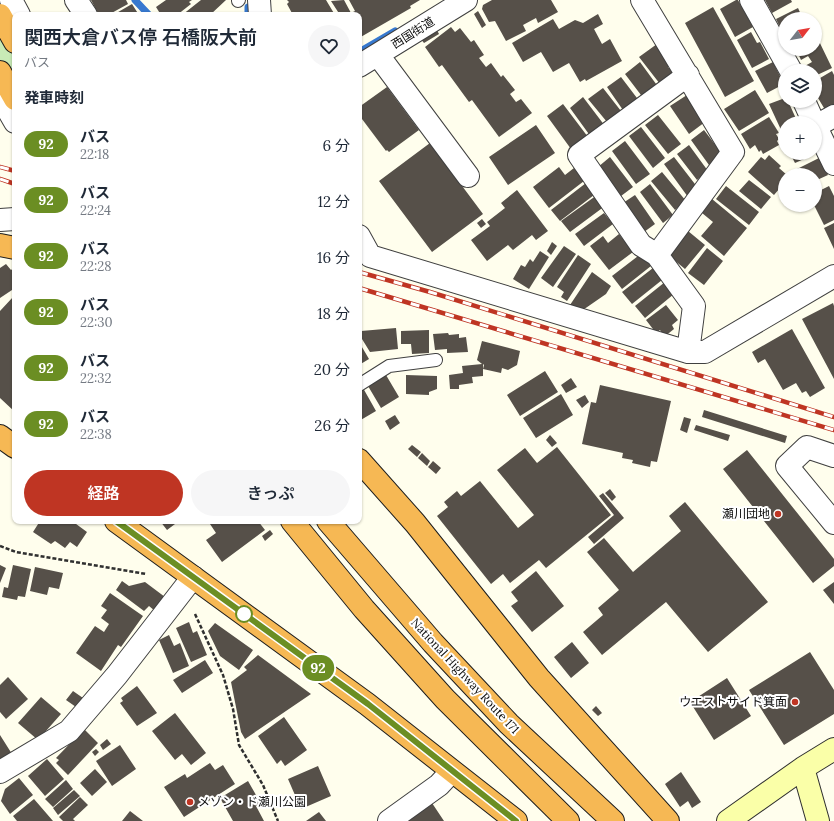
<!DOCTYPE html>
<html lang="ja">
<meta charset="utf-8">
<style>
body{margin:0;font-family:Lora,"Noto Sans JP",serif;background:#f6f6f7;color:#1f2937;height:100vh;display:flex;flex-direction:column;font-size:15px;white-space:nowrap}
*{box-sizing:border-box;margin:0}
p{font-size:13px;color:#747a83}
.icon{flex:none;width:22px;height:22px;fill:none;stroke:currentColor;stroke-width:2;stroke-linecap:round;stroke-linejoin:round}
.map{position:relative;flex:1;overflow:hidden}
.details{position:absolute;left:12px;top:12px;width:350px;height:512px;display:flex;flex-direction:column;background:#fff;border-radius:8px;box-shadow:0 1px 3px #0004}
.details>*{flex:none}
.badge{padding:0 8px;border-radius:13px;font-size:14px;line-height:26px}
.needle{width:26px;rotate:59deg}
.tools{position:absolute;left:778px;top:12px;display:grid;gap:8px}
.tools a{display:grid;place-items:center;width:44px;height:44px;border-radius:50%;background:#fff;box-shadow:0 1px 3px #0004;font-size:20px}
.map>.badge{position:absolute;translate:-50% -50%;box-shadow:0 0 0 2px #fff}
h2{padding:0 12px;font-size:15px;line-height:36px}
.round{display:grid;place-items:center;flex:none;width:42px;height:42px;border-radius:21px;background:#f6f6f7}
.headline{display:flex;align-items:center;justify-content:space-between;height:68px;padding:0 12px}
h1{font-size:19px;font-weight:600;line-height:30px}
.button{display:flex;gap:8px;margin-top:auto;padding:8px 12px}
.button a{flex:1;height:46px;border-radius:24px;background:#bf3523;color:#fff;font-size:16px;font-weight:600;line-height:46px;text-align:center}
.button a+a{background:#f6f6f7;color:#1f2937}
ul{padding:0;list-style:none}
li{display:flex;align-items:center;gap:12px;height:56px;padding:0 12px}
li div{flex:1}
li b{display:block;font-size:15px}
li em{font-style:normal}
li .badge{min-width:44px;font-weight:700;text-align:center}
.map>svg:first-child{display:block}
</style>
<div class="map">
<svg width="834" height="821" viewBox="0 0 834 821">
<rect width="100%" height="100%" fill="#fffeed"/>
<path fill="#c8eab6" d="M0 0H3L15 22V116L0 90Z"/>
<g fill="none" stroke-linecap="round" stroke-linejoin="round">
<path stroke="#3779cf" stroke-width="7" d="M135 0 149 15
M248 15V7
M359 52 395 31"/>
</g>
<path fill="#565049" d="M91 0H126L128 4 108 15H99Z
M166 0H192L189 2 191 4 177 15H161L156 7Z
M201 0H226L210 15H182Z
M287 0H326L335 15H293L287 4 289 2Z
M344 0 351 13 355 11 349 0H420L410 6 411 8 359 38V15H340L331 1Z
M492 0H551L558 12 538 23 536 18 523 25 526 31 506 41 495 21 489 22 482 9 483 5Z
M736 0H738L753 27 735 37 720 9Z
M765 0H791L792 2 772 13Z
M132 4 139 15H113Z
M713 7 754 81 725 97 685 23Z
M798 8 803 19H785V38L776 19Z
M478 11 486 25 482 28 474 14Z
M598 14 603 24 594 29 602 44 610 39 622 61 586 81 585 79 580 82 569 63 553 72 541 52 523 62 512 43 553 19 559 29 575 20 583 23Z
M451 27 455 32 460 28 471 42 474 40 484 55 479 58 486 67 491 63 501 77 503 75 515 90 510 94 516 102 521 99 532 113 499 137 472 100 469 102 442 65 439 67 425 47Z
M436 28 439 34 424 43 420 38Z
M751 32 757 43 760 42 769 59 752 68 737 40Z
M817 37 832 68 815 76V71H805L803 67 812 62 808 56 801 60 796 49H815V38Z
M657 44 672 64 668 67 674 74 660 84 639 57Z
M640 62 659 88 644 99 625 74Z
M773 62 784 84 767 93 755 71Z
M832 71 834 75V109L827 113 815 93V81Z
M621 77 640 102 625 113 607 87Z
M387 87 419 130 389 152 387 150 386 151 359 115V107Z
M603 88 621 111 607 122 588 99Z
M755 90 769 113 739 131 724 109Z
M687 95 705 122 689 134 670 106Z
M583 97 605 126 591 137 570 108Z
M785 98V101H788L798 123H785V131L782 132 769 104Z
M563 104 588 137 571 149 547 116Z
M658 115 681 144 668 154 645 125Z
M769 117 779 133 776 134 779 139 777 141 779 145 763 154 761 150 759 152 755 145 750 149 741 134Z
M536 125 555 153 508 185 489 157Z
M641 127 665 158 653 168 629 136Z
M704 130 723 155 709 165 691 140Z
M625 141 650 174 636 184 612 151Z
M430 143 483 214 432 252 379 181Z
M689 145 708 171 697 180 677 154Z
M790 153H812L813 155 795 163Z
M769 155 781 166 779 168 787 175H785V182L774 195 748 172 761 157 765 160Z
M610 157 633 187 621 196 598 167Z
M674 157 698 188 688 197 664 164Z
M819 158 828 175 817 180 819 184 815 186V175H797L795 170Z
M559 167 565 175 574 168 584 181 549 208 533 187Z
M662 172 686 201 675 210 651 181Z
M749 180 771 197 761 209 739 191Z
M586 183 594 195 560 221 551 210Z
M650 184 673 215 663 223 640 192Z
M726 186 759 212 749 225 716 199Z
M829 186 834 196V220L824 225 814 205 815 193Z
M517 190 548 231 536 240 532 235 513 250 508 245 487 261 471 240 490 226 487 222 505 208 501 203Z
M597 195 605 206 570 232 561 221Z
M635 195 655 224 644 232 623 203Z
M712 199 747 228 724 256 701 236 713 222 702 213Z
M604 213 613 224 584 246 575 234Z
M482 219 486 224 481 228 477 223Z
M834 223V249L824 228Z
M688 231 705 245 685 269 668 255Z
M619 234 633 252 609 270 590 246 603 236 608 243Z
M552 242 557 246 551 255 547 251Z
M564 246 576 254 553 287 541 278Z
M707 248 723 261 704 285 688 273Z
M540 251 549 257 529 289 513 279 521 265 525 267 530 259 533 262Z
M642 253 651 266 622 289 612 276Z
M578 255 591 264 567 301 561 297 564 292 557 287Z
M6 264 11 270 15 267V288L0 298V268Z
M653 268 662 280 632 304 622 292Z
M592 272 611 286 606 294 580 312 570 305Z
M665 282 674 294 645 318 635 306Z
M13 297 15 299V412L0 398V311Z
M833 303 834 306V379L802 319Z
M666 305 678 320 672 325 674 329 664 337 660 330 656 333 646 320Z
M396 328 398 349 370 352 362 339 361 331Z
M792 329 825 388 810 397 806 391 802 393 796 383 783 390 765 359 758 363 752 352Z
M429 330V353L412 354 411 344H401V331Z
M448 333 449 335 459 334V338L466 337 468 352 447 353V349L435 350 433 334Z
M482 341 520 351 517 365 508 370 502 368 501 373 483 369 484 365 483 364V376L472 377 473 383 459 385V389H450L449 375 463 373 462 366 482 364 477 360Z
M359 342 369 359 359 365Z
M545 371 558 392 520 416 507 395Z
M386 375 399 397 381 408 368 386Z
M406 375 437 376V389L429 392V395L406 394Z
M571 378 577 387 566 393 561 385Z
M600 385 671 401 657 462 651 461 650 467 632 463 633 460 622 458 623 453 582 444 591 402 596 403Z
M363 388 376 411 359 421V390Z
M561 394 573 415 536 438 523 418Z
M585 395 589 402 582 408 576 400Z
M704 410 787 436 785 443 702 417Z
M395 415 400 423 390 430 385 421Z
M684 417 691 419 687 433 680 430Z
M696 425 730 435 728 441 694 430Z
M550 435 557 443 552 447 546 440Z
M412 445 421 452 417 457 408 449Z
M557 447 611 515 546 568 539 560 510 583 503 574 491 584 437 516 448 507 444 502 457 491 461 496 480 481 518 528 534 515 497 470 525 448 537 463Z
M747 450 834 559V566L813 583 723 469Z
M422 453 430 461 427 466 418 458Z
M433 461 441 468 436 474 428 467Z
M610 489 616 497 612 501 605 493Z
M603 493 624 518 594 544 588 537 614 515 599 496Z
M685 502 768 602 708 652 666 602 602 655 583 632 603 615 598 608 619 590 587 552 604 538 633 572 681 531 669 516Z
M40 521H72L87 532 77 547 70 542 65 548 55 541 51 544 33 532Z
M160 521H179L167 530Z
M208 521H258L265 530 222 562 206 540 216 533Z
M270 530 273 534 265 541 262 536Z
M0 565 6 568 0 583Z
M13 565 31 569 25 597 18 596 17 600 2 597 4 587 8 588Z
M35 567 63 573 59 589 49 587 47 595 30 591Z
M536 571 564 606 532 632 511 606 518 601 511 592Z
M122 581 129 586 145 582 165 597 155 611 149 606 144 611 116 590Z
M834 582V604L823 590Z
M110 593 143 616 121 647 118 645 101 671 76 653 95 626 104 632 109 624 101 618 107 610 101 606Z
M189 622 193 633 197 631 207 655 191 662 176 628Z
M215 623 253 650 239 670 220 656 208 631Z
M169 635 174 646 180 643 189 666 173 673 159 640Z
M572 642 589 663 571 678 554 657Z
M810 652 834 690V714L784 745 749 690Z
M258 655 311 694 245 739 241 732 231 682 247 670 244 667Z
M205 660 213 673 182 693 173 680Z
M8 677 28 699 6 719 0 712V685Z
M727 678 751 716 714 740 690 702Z
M137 686 157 713 137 726 120 703 123 701 121 698Z
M73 691 83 698 76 707 66 700Z
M41 697 61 714 38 740 18 723Z
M596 706 602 713 598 716 592 710Z
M175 713 206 753 191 765 182 754 175 760 152 731Z
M284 717 307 750 285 766 281 760 277 764 258 736Z
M84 729 98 743 68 775 56 763 59 760 56 758Z
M0 735 12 754 0 761Z
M107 739 111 744 103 750 100 745Z
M120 745 136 769 112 786 96 761Z
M96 749 99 752 95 756 92 752Z
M47 759 64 779 45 796 28 776Z
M210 763 215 770 223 765 235 784 184 817 164 787 185 774 187 778Z
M318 766 331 796 301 809 288 779Z
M95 769 107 782 92 796 80 783Z
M681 772 701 802 692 808 688 801 680 807 665 784Z
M19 778 33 795 10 814 1 801 5 789Z
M66 780 73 789 53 807 45 799Z
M248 781 260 802 256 806 264 821H233L220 798Z
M74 790 80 796 58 815 53 808Z
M80 797 88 805 73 819 75 821H63L59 817Z
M34 799 53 821H17L13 816Z
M432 803 444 821H406Z
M130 811 143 821H122Z
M319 812 326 821H306Z"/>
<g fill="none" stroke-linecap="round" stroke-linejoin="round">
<g stroke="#404040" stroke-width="14">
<path id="lane" d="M238 1 239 0
M359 385 389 366 436 360"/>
</g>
<g stroke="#404040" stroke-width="24">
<path id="street" d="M11 0 19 15
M76 0 86 15
M259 0 260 15
M642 0 733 152 657 255
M751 0 791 71
M378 55 468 176
M359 66 466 0
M0 96 15 122
M804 101 814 123
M815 125 834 164
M816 126 834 116
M0 220 15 219
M359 236 370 256 688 352H705L834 276
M688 352 694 306 657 255 641 245 579 155 688 75
M834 456 807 447 787 466 834 523
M0 772 69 731 117 675 193 577
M389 821 439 785 451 772"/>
</g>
<g stroke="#2f2f2f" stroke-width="24">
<path id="secondary" d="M803 768 818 821
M728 821 803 768 834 749"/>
</g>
<g stroke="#1e1e1e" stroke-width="24">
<path id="highway" d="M0 15 15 42
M0 72 15 99
M0 245 15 248
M0 436 15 447
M359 460 415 523 539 678 668 821
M116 521 367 704 516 821
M292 521 364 609 445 699 568 821
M328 521 433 643 509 724 613 821"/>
</g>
<path stroke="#2f2f2f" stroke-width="2.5" stroke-dasharray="4 2" stroke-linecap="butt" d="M0 546 16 552 146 574
M195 614 223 675 233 709 239 745 263 785 278 821"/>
<use href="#lane" stroke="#fff" stroke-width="12"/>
<use href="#street" stroke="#fff" stroke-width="22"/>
<use href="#secondary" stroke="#faffa8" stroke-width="22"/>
<use href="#highway" stroke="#f6b854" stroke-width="22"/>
<g stroke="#bf3523" stroke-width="4.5">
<path id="rail" d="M0 167 15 171
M0 179 15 184
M359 272 430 292 834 417
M359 288 834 430"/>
</g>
<use href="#rail" stroke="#fff" stroke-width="3" stroke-dasharray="9" stroke-linecap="butt"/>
</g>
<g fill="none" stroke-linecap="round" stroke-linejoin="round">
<g stroke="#fff" stroke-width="9">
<path id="line" d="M116 521 368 704 516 821"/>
</g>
<use href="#line" stroke="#6b8e23" stroke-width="6"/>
</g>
<g fill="#bf3523" stroke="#fff" stroke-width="1.5">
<circle cx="778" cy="514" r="4"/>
<circle cx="795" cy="702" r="4"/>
<circle cx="190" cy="802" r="4"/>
</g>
<circle fill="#fff" stroke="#6b8e23" stroke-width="2" cx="244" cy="614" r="8"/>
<g text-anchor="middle" stroke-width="4" stroke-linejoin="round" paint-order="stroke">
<g font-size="12" fill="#0d0d0d" stroke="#fff">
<text transform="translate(413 33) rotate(-32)" y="4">西国街道</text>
<text transform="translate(465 676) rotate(47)" y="4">National Highway Route 171</text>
</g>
<g font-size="12" fill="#0d0d0d" stroke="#fff" text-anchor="end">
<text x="770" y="518">瀬川団地</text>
<text x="787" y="706">ウエストサイド箕面</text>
<text x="198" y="806" text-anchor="start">メゾン・ド瀬川公園</text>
</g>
</g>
</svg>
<div class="tools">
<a><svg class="needle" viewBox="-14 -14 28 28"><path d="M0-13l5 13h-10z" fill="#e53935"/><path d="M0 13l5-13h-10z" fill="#747a83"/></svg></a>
<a><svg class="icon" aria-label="layers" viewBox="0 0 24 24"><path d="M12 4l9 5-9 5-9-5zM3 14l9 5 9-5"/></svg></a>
<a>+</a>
<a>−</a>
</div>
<b class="badge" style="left:318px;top:668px;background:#6b8e23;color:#fff">92</b>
<section class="details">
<div class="headline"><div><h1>関西大倉バス停 石橋阪大前</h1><p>バス</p></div><a class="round"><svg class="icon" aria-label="heart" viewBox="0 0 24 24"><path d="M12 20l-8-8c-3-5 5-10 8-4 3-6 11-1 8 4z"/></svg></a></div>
<h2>発車時刻</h2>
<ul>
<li><span class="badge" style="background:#6b8e23;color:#fff">92</span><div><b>バス</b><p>22:18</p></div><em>6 分</em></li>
<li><span class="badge" style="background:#6b8e23;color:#fff">92</span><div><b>バス</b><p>22:24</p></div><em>12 分</em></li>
<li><span class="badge" style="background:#6b8e23;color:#fff">92</span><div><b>バス</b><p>22:28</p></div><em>16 分</em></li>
<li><span class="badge" style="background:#6b8e23;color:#fff">92</span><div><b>バス</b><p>22:30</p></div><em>18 分</em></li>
<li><span class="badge" style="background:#6b8e23;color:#fff">92</span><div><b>バス</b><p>22:32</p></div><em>20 分</em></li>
<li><span class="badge" style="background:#6b8e23;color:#fff">92</span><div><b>バス</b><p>22:38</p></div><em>26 分</em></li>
</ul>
<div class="button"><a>経路</a><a>きっぷ</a></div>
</section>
</div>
